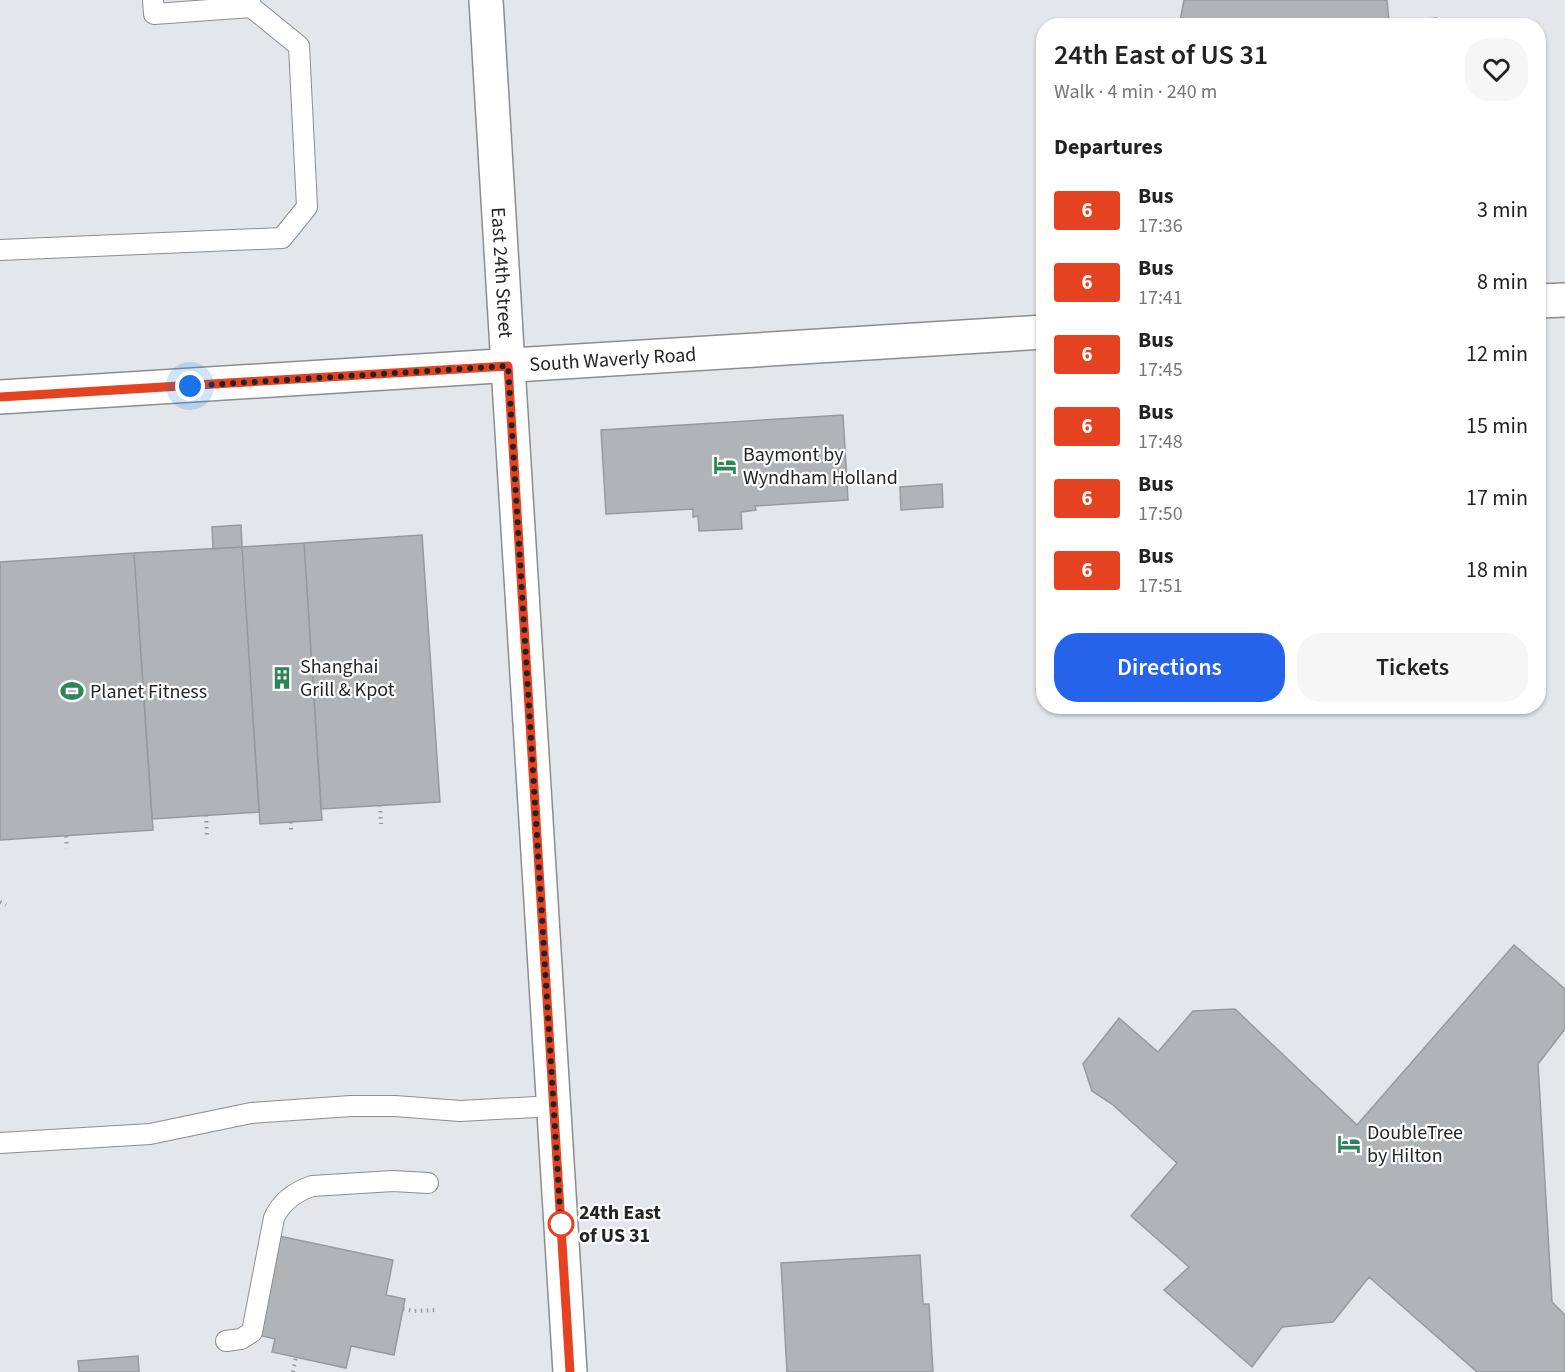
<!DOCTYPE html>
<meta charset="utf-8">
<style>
body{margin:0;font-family:"Source Sans 3",sans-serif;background:#f6f6f6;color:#222;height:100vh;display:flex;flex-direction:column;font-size:22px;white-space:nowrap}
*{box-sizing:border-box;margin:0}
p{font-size:20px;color:#767676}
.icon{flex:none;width:33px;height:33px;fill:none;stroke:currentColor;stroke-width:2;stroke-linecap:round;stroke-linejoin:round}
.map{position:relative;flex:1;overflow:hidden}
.side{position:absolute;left:1036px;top:18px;width:510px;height:696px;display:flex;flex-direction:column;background:#fff;border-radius:24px;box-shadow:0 2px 4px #0004}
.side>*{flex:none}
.badge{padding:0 12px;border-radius:4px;font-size:21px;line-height:39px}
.you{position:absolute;width:30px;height:30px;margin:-15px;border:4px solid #fff;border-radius:50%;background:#1a73e8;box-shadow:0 0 0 9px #1a73e833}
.map>.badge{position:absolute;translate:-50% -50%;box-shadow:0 0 0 3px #fff}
h2{padding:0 18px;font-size:22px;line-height:54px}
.round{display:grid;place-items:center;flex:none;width:63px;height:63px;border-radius:24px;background:#f6f6f6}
.overview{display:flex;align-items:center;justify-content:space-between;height:102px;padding:0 18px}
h1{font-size:28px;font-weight:600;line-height:45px}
.button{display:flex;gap:12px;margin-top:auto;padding:12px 18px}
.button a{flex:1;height:69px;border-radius:24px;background:#2563eb;color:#fff;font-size:24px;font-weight:600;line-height:69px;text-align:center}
.button a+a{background:#f6f6f6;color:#222}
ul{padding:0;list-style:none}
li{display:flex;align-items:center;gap:18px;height:72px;padding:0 18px}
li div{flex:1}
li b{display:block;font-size:22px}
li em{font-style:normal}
li .badge{min-width:66px;font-weight:700;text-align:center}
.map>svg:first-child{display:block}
</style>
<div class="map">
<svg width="1565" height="1372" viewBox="0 0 1565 1372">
<rect width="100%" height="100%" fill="#e3e6ea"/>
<path fill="#b0b4b7" stroke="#969a9d" stroke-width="1.5" d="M1184 0H1387L1389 22 1437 18 1438 26H1179Z
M843 415 848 500 755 506 756 510 741 512 742 529 699 531 698 516 693 517V509L606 514 601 430Z
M942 484 943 507 901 510 900 487Z
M241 525 242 547 213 549 212 527Z
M422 535 440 802 321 809 304 543Z
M304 543 322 820 260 824 242 547Z
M242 547 259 812 152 819 134 553Z
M134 553 153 830 0 840V562Z
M1514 945 1565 989V1029L1538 1064 1552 1302 1565 1315V1372H1477L1369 1277 1333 1322 1282 1327 1252 1367 1164 1290 1189 1267 1131 1216 1177 1163 1112 1104 1092 1091 1083 1064 1119 1018 1158 1052 1193 1011 1235 1009 1357 1125Z
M279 1236 393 1260 386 1295 405 1299 394 1355 351 1346 346 1368 272 1352 275 1339 258 1335Z
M920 1255 923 1304H929L933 1372H787L781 1263Z
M138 1356 139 1372H79L78 1361Z"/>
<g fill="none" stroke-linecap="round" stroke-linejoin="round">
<g stroke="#8b8d91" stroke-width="22">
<path id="lane" d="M153 0 154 14 251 7
M0 250 282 238 307 207 299 46 251 7 250 0
M0 1143 150 1134 251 1113 351 1106H395L460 1111 554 1106
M226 1341 241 1339 252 1332 274 1218C281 1202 295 1192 312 1186L393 1181 428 1183"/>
</g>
<g stroke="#8b8d91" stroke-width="36">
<g id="street">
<path id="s1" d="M486 0 508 366"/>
</g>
</g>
<g stroke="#8b8d91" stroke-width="36">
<g id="secondary">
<path d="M1539 301 1565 300"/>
<path d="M508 366 570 1372"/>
<path id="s2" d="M0 397 1044 332"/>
</g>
</g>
<path stroke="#97999c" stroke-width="4" stroke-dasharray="1.5 4.5" stroke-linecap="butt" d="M380 805 381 824
M206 815 207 836
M291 822V831
M66 836 67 848
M0 902 6 905
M403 1309 413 1311 436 1310
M293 1372 296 1357"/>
<use href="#lane" stroke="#fff" stroke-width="20"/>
<use href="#street" stroke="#fff" stroke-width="33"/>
<use href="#secondary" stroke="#fff" stroke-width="33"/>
</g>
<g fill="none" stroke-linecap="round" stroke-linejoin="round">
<g stroke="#fff" stroke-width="14">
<path id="line" d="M0 397 508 366 570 1372"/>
</g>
<use href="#line" stroke="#e44221" stroke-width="9"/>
<path stroke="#232425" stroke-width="6" stroke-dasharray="0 10.8" d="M190 386 508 366 561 1226V1224"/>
</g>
<defs>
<g id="hotel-bare" transform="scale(1.8)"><path d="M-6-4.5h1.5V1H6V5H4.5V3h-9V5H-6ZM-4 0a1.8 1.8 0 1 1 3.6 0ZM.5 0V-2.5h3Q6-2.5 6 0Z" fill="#2d8459" stroke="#fff" stroke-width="2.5" paint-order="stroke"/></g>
<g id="building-bare" transform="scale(1.8)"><path d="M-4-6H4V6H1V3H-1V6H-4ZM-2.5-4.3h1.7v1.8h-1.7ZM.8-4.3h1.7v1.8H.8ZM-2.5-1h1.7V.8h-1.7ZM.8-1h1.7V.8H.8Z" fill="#2d8459" stroke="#fff" stroke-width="2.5" paint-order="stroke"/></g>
<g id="stadium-bare" transform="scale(1.8)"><path d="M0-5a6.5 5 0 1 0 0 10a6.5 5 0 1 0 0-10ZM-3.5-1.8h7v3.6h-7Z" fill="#2d8459" stroke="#fff" stroke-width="2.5" paint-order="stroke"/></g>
</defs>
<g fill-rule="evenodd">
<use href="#hotel-bare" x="725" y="465"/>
<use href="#building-bare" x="282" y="678"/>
<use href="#stadium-bare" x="72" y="691"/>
<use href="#hotel-bare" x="1349" y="1144"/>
</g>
<circle fill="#fff" stroke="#e44221" stroke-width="3" cx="561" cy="1224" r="12"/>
<g text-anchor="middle" stroke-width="4.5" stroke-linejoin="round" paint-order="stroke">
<g font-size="20" fill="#232425" stroke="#fff">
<text dy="7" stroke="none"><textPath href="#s1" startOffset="273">East 24th Street</textPath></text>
<text dy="7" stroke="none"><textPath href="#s2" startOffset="614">South Waverly Road</textPath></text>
</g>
<g font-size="20" fill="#232425" stroke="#fff" text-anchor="start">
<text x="743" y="461">Baymont by<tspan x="743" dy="23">Wyndham Holland</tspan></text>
<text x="300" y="673">Shanghai<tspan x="300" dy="23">Grill &amp; Kpot</tspan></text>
<text x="90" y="698">Planet Fitness</text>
<text x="1367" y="1139">DoubleTree<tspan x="1367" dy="23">by Hilton</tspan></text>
</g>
<g font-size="20" font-weight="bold" fill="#232425" stroke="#fff" text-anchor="start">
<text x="579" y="1219">24th East<tspan x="579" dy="23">of US 31</tspan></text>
</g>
</g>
</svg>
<div class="you" style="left:190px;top:386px"></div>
<section class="side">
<div class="overview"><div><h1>24th East of US 31</h1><p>Walk · 4 min · 240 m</p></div><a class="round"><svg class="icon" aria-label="heart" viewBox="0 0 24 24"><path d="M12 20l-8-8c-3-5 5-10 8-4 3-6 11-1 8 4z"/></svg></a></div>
<h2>Departures</h2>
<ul>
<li><span class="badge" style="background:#e44221;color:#fff">6</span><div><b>Bus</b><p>17:36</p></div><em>3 min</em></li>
<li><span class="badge" style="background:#e44221;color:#fff">6</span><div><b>Bus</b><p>17:41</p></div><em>8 min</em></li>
<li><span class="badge" style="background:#e44221;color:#fff">6</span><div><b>Bus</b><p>17:45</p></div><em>12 min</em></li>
<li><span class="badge" style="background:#e44221;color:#fff">6</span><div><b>Bus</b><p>17:48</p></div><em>15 min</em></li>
<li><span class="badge" style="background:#e44221;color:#fff">6</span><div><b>Bus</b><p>17:50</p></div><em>17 min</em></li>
<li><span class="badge" style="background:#e44221;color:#fff">6</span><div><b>Bus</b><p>17:51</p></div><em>18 min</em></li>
</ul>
<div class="button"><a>Directions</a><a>Tickets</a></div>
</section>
</div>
